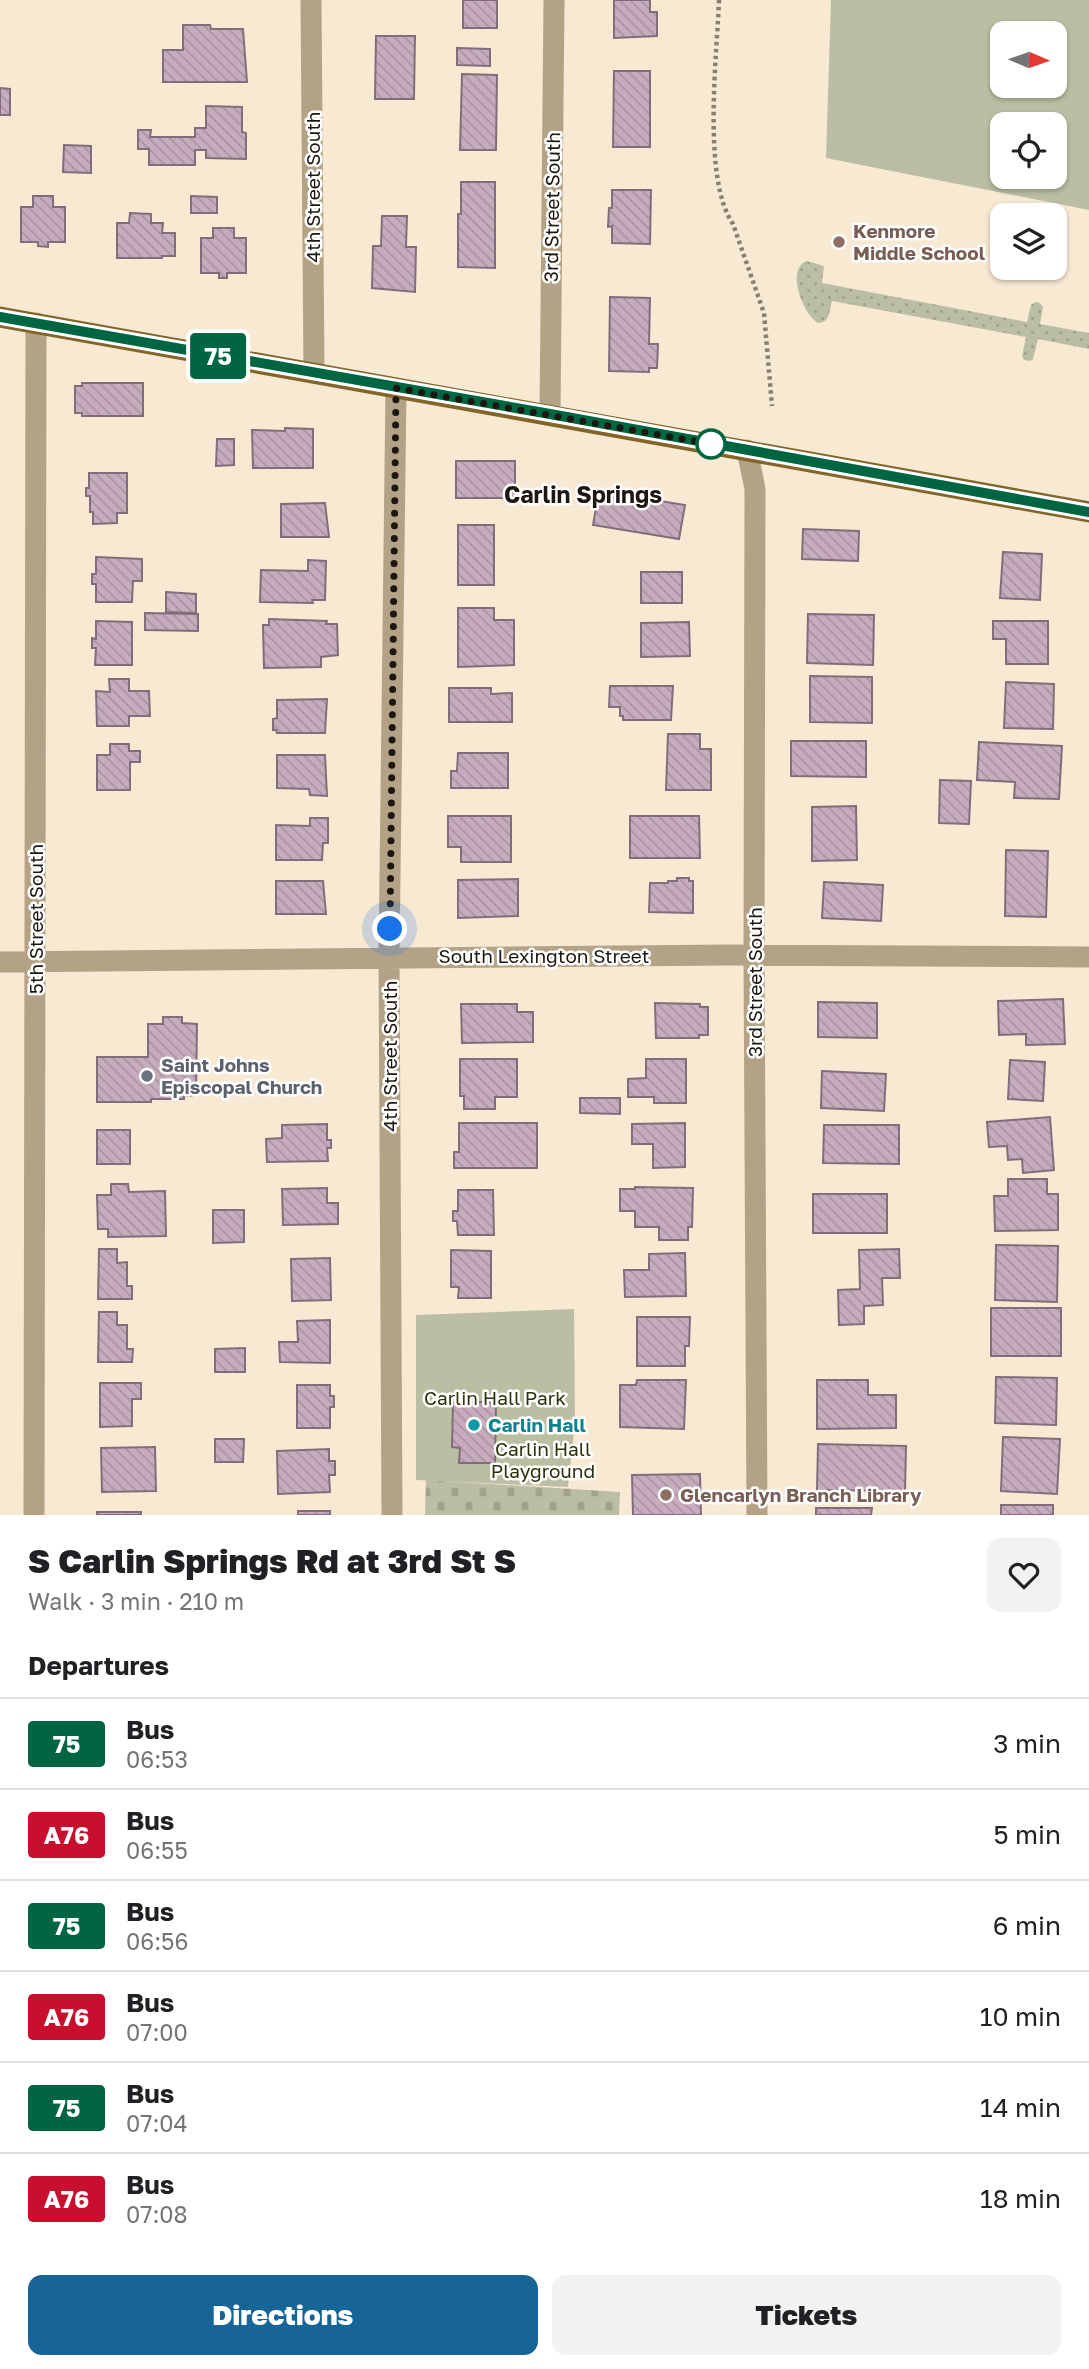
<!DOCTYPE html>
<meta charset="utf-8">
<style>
body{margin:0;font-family:"Golos Text",sans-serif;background:#f2f2f2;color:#202124;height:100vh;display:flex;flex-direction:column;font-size:26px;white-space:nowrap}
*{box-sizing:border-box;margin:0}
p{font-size:23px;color:#757577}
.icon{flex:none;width:38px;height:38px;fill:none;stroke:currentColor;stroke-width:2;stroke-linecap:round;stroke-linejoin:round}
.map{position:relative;height:1515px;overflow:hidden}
.details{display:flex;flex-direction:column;background:#fff;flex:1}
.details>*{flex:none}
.badge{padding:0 14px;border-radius:5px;font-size:24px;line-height:46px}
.needle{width:46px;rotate:92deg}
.tools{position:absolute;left:990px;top:21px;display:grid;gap:14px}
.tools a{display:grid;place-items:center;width:77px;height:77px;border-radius:14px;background:#fff;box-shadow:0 2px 5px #0004;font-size:35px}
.you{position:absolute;width:35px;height:35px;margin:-18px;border:5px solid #fff;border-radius:50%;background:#1a73e8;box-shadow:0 0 0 10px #1a73e833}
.map>.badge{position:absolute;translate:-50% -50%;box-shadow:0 0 0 4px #fff}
h2{padding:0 28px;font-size:26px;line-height:63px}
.round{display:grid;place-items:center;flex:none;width:74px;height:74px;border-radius:14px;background:#f2f2f2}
.overview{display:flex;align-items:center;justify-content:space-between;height:119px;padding:0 28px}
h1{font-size:33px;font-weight:800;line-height:52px}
.primary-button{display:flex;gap:14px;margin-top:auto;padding:14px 28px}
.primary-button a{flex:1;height:80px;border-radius:14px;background:#176497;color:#fff;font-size:28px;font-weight:800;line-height:80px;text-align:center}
.primary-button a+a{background:#f2f2f2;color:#202124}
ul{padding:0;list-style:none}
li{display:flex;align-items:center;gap:21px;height:91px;padding:0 28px;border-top:2px solid #e0e0e0}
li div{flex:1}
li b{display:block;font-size:26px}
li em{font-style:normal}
li .badge{min-width:77px;font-weight:700;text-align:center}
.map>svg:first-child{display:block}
</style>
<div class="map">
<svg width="1089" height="1515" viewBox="0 0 1089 1515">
<defs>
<pattern id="grass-dots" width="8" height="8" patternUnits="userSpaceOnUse" patternTransform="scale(1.75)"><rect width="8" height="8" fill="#bbbea2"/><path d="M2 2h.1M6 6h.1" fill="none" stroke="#a0a38a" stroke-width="1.8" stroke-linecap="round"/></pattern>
<pattern id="cemetery-stones" width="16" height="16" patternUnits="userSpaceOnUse" patternTransform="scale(1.75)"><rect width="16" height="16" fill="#bbbea2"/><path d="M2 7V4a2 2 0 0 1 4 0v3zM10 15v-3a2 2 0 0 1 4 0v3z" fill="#a0a38a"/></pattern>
<pattern id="building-back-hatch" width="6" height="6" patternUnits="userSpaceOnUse" patternTransform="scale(1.75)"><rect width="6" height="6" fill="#c7acbe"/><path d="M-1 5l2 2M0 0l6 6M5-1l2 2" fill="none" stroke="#aa93a2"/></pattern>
</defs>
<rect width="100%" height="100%" fill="#f8e9d3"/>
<path fill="url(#grass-dots)" d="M807 261 824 266 822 283 1027 322 1031 305 1035 302 1040 303 1043 307 1040 324 1089 333V349L1038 339 1033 359 1030 361 1024 360 1022 356 1026 337 832 301C829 311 831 322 818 323 803 315 785 268 807 261Z"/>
<path fill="url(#cemetery-stones)" d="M426 1480 620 1492 619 1515H425Z"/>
<path fill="#bbbea2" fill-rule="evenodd" d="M831 0H1089V210L826 158ZM1003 33H1055V86H1003ZM1003 124H1055V177H1003Z
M574 1309 575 1422 568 1487 416 1480V1315Z"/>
<path fill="url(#building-back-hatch)" stroke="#826d7b" stroke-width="2" d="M463 0H497V28H463Z
M614 0H650V12H657V36L614 38Z
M183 25H210L211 29H243L247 82H163V50H183Z
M376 36H415L414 99H375Z
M457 48 490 49V66L457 65Z
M614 71H650V147H613Z
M462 74 497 75 496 150H460Z
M0 88 10 89V115H0Z
M206 106 242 107V132L246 133V159L206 158V150H195V165H149V149H138V130H151L150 137H195V128H206Z
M64 145 91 146V173L63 172Z
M461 182H495V268L458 267V214H461Z
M612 190H651L650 244 612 243V226L608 227 609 208H612Z
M33 196H53V207H65V242H48V247L38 246V242H21V207H33Z
M191 196 217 197V213H191Z
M130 213 151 214V223H163L162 233H175V256H162V258H117V223H129Z
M382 216H407L406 247H416L415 292 372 288 373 246H381Z
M213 228H234V238H246V273H227V278H219V273H201V238H213Z
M610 297 650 298 649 344H658L657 368H649V372L609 371Z
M82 383H143V416H82V413H75V386H82Z
M285 428 313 429V468H253L252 430 285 431Z
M217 439H234V465L216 466Z
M456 461H515V498H456Z
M89 473H127V513H117V523L93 524V512H90V496H86V488H89Z
M599 491 685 505 679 539 593 525Z
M325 503 329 537H281V504Z
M458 525H494V585H458Z
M803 529 859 531 858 561 802 559Z
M1003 552 1042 554 1040 600 1000 598Z
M96 557 142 559V581H133L132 602H96V584H92V574H96Z
M308 560 326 561 325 600H312L313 603 260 602 261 570 308 571Z
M641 572H682V603H641Z
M166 592 196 594V613L166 612Z
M458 608H494V620H514V665L458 667Z
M145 613 198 614V631L145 630Z
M808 614 874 615 873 665 807 663Z
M269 619 327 621 326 624H337L338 655 321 657V667L264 668 263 625H269Z
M96 621 132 622V665H95L96 648H92V638L96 639Z
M993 621H1048V664H1006V639H993Z
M689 622 690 656 641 657V623Z
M810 676 872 677V723L810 722Z
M109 679H129V691H149L150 716H129V726H97L96 691 110 692Z
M1006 682 1054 684 1053 729 1004 728Z
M610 686H673L671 720H623V716H620V707H609Z
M449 688H491V694L512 693V722H449Z
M327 699 325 733H277L276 730H273V719L277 718V700Z
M668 734H700V749H711V790H666Z
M791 741H866V777L791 776Z
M979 742 1062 746 1059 799 1014 798 1015 782 977 780Z
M110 744H129V751H140V762H130V790H97V755H110Z
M458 753H508V788H451V771H457Z
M277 755H325L327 796 310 795 309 789 277 788Z
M940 780 971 781 969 824 939 823Z
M856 806 857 860 812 861V807Z
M448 816H511V862H461V847H448Z
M630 816H699L700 858H630Z
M310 818H328V843H323L322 860H276V825L310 826Z
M1006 850 1048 851 1046 917 1005 916Z
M677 878H689V881H693V913L649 912 650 883H668V881H677Z
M518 879V916L458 918V880Z
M276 881H323L326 914H276Z
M824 882 883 885 881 921 822 918Z
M1063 999 1065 1044 1026 1045V1034L999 1035 998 1001Z
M818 1002 877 1003V1038L818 1037Z
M655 1003 700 1004V1007H708V1035H699V1038H656Z
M461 1004H517V1012H533V1042L462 1043Z
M163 1017H182V1023L197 1024 196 1095 184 1096V1099H151V1102H97V1057H148V1024H163Z
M460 1059H517V1097H495V1109H464V1096H460Z
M646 1059H686V1103H654V1097H628V1079L646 1078Z
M1010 1060 1045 1062 1043 1101 1008 1099Z
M822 1071 886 1074 884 1111 821 1108Z
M580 1098H620V1114L580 1113Z
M1050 1117 1054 1170 1023 1173 1022 1159 1008 1160 1007 1146 989 1147 987 1122Z
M459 1123H537V1168H454V1152H459Z
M685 1123V1167L653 1168V1144H632V1124Z
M327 1124V1140H331V1148H327L328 1161 267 1162 266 1139 282 1138V1125Z
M824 1125H899V1164L823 1163Z
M97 1130H130V1164H97Z
M1008 1179H1047V1194H1058V1230L995 1231 994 1196H1008Z
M111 1184H128L129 1192 165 1191 166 1236 108 1237V1229H98L97 1195H111Z
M635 1187 693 1188 692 1227H688V1240H659V1227H635V1211H620V1189H635Z
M327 1188V1203H338V1224L283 1225 282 1189Z
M458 1190H493L494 1235H458L457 1221H453V1211H458Z
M813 1194H887V1233H813Z
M213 1210H244V1242L213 1243Z
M996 1245 1058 1246 1057 1302 995 1300Z
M99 1249H117V1263L127 1262V1286H132V1299H98Z
M899 1249 900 1278H882L883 1305 864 1306V1324L839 1325 838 1290 860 1289 859 1250Z
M451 1250 491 1251V1298H458L459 1287H451Z
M685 1253 686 1296 625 1297 624 1270H649V1254Z
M330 1258 331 1300 292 1301 291 1259Z
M991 1308H1061V1356H991Z
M99 1312H117V1325H127V1349H133L132 1362H98Z
M637 1317H690L689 1346H685V1366H637Z
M330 1320V1363L280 1362 279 1342H298L297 1321Z
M245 1348V1372H215V1349Z
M996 1377 1057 1378 1056 1425 995 1423Z
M637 1380H686L684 1429 620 1427V1385H636Z
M817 1380H868V1395H896V1428L817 1429Z
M100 1383H141V1399H132V1426L100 1427Z
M297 1385H330V1396H334V1407H330V1428H297Z
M453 1402H496L495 1463H459L460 1448 452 1447Z
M1003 1437 1060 1439 1057 1494 1001 1491Z
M215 1439H244L243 1462H215Z
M818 1444 906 1446 905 1491 817 1490Z
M155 1447 156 1491 102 1492 101 1448Z
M329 1449V1461H335V1475H329L330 1492 278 1494 277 1451Z
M700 1474 701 1515H633L632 1475Z
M1001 1505H1053V1515H1001Z
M816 1508H872L871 1515H816Z
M298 1511H330V1515H298Z
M97 1512H141V1515H97Z"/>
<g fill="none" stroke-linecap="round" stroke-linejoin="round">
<path stroke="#8a8071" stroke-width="4.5" stroke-dasharray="3.5 3.5" stroke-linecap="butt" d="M719 0C717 56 702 179 733 224L764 313 772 406"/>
<path stroke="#b3a285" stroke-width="21" d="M311 0 314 373
M550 414 554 0
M747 450 755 489 754 955 757 1515
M0 962 729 955 1089 957
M34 1515 36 323
M392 1515 389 956 396 388"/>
<path stroke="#83652a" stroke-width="21" d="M0 317 1089 512"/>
</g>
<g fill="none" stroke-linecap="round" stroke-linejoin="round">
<g stroke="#fff" stroke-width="16">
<path id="line" d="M0 317 550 414 1089 512"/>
</g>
<use href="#line" stroke="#006641" stroke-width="10"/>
<path stroke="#1c170f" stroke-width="7" stroke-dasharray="0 12.6" d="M390 929 396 388 722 446 711 444"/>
</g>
<g fill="#8d6e63" stroke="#fff" stroke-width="2.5">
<circle cx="839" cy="242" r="7"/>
<circle cx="666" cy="1495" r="7"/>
</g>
<circle fill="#fff" stroke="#006641" stroke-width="3.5" cx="711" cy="444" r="14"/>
<circle fill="#6b7280" stroke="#fff" stroke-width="2.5" cx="147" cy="1076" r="7"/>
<circle fill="#0f9aa8" stroke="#fff" stroke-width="2.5" cx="474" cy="1425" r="7"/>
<g text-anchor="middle" stroke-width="5" stroke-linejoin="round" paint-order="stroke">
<g font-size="19" fill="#1c170f" stroke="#fff">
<text transform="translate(313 187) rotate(-90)" y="7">4th Street South</text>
<text transform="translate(552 207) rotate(-89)" y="7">3rd Street South</text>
<text transform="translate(36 919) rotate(-90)" y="7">5th Street South</text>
<text x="544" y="963">South Lexington Street</text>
<text transform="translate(755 982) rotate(-90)" y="7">3rd Street South</text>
<text transform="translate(390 1056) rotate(-90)" y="7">4th Street South</text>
</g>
<g font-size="19" font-weight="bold" fill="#785e54" stroke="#fff" text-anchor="start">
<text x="853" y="238">Kenmore<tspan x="853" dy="22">Middle School</tspan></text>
<text x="680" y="1502">Glencarlyn Branch Library</text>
</g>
<g font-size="19" font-weight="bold" fill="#5b616d" stroke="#fff" text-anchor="start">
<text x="161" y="1072">Saint Johns<tspan x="161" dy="22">Episcopal Church</tspan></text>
</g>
<g font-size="19" fill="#2e300a" stroke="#fff">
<text x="495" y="1405">Carlin Hall Park</text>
<text x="543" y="1456">Carlin Hall<tspan x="543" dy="22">Playground</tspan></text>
</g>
<g font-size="19" font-weight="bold" fill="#0d838f" stroke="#fff" text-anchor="start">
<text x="488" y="1432">Carlin Hall</text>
</g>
<g font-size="23" font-weight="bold" fill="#1c170f" stroke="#fff">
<text x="583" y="503">Carlin Springs</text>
</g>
</g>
</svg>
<div class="tools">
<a><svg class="needle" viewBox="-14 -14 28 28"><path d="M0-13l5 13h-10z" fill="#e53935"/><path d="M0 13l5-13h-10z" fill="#757577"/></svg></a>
<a><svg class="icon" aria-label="locate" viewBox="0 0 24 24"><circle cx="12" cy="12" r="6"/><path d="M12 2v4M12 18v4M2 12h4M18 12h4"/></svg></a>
<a><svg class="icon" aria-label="layers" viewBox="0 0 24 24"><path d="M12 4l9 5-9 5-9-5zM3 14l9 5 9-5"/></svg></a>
</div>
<div class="you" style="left:390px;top:929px"></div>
<b class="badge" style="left:218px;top:356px;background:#006641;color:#fff">75</b>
</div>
<section class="details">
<div class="overview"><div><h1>S Carlin Springs Rd at 3rd St S</h1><p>Walk · 3 min · 210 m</p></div><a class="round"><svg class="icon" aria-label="heart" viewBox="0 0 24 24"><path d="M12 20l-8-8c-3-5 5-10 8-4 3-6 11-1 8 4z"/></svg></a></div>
<h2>Departures</h2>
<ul>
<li><span class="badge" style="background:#006641;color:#fff">75</span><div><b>Bus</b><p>06:53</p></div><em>3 min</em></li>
<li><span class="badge" style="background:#c8102e;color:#fff">A76</span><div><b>Bus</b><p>06:55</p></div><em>5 min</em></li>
<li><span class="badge" style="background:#006641;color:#fff">75</span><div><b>Bus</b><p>06:56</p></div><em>6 min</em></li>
<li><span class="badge" style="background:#c8102e;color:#fff">A76</span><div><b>Bus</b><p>07:00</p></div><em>10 min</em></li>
<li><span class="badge" style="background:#006641;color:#fff">75</span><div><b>Bus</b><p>07:04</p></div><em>14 min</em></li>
<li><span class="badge" style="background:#c8102e;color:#fff">A76</span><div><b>Bus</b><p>07:08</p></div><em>18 min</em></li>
</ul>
<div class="primary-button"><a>Directions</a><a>Tickets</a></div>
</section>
